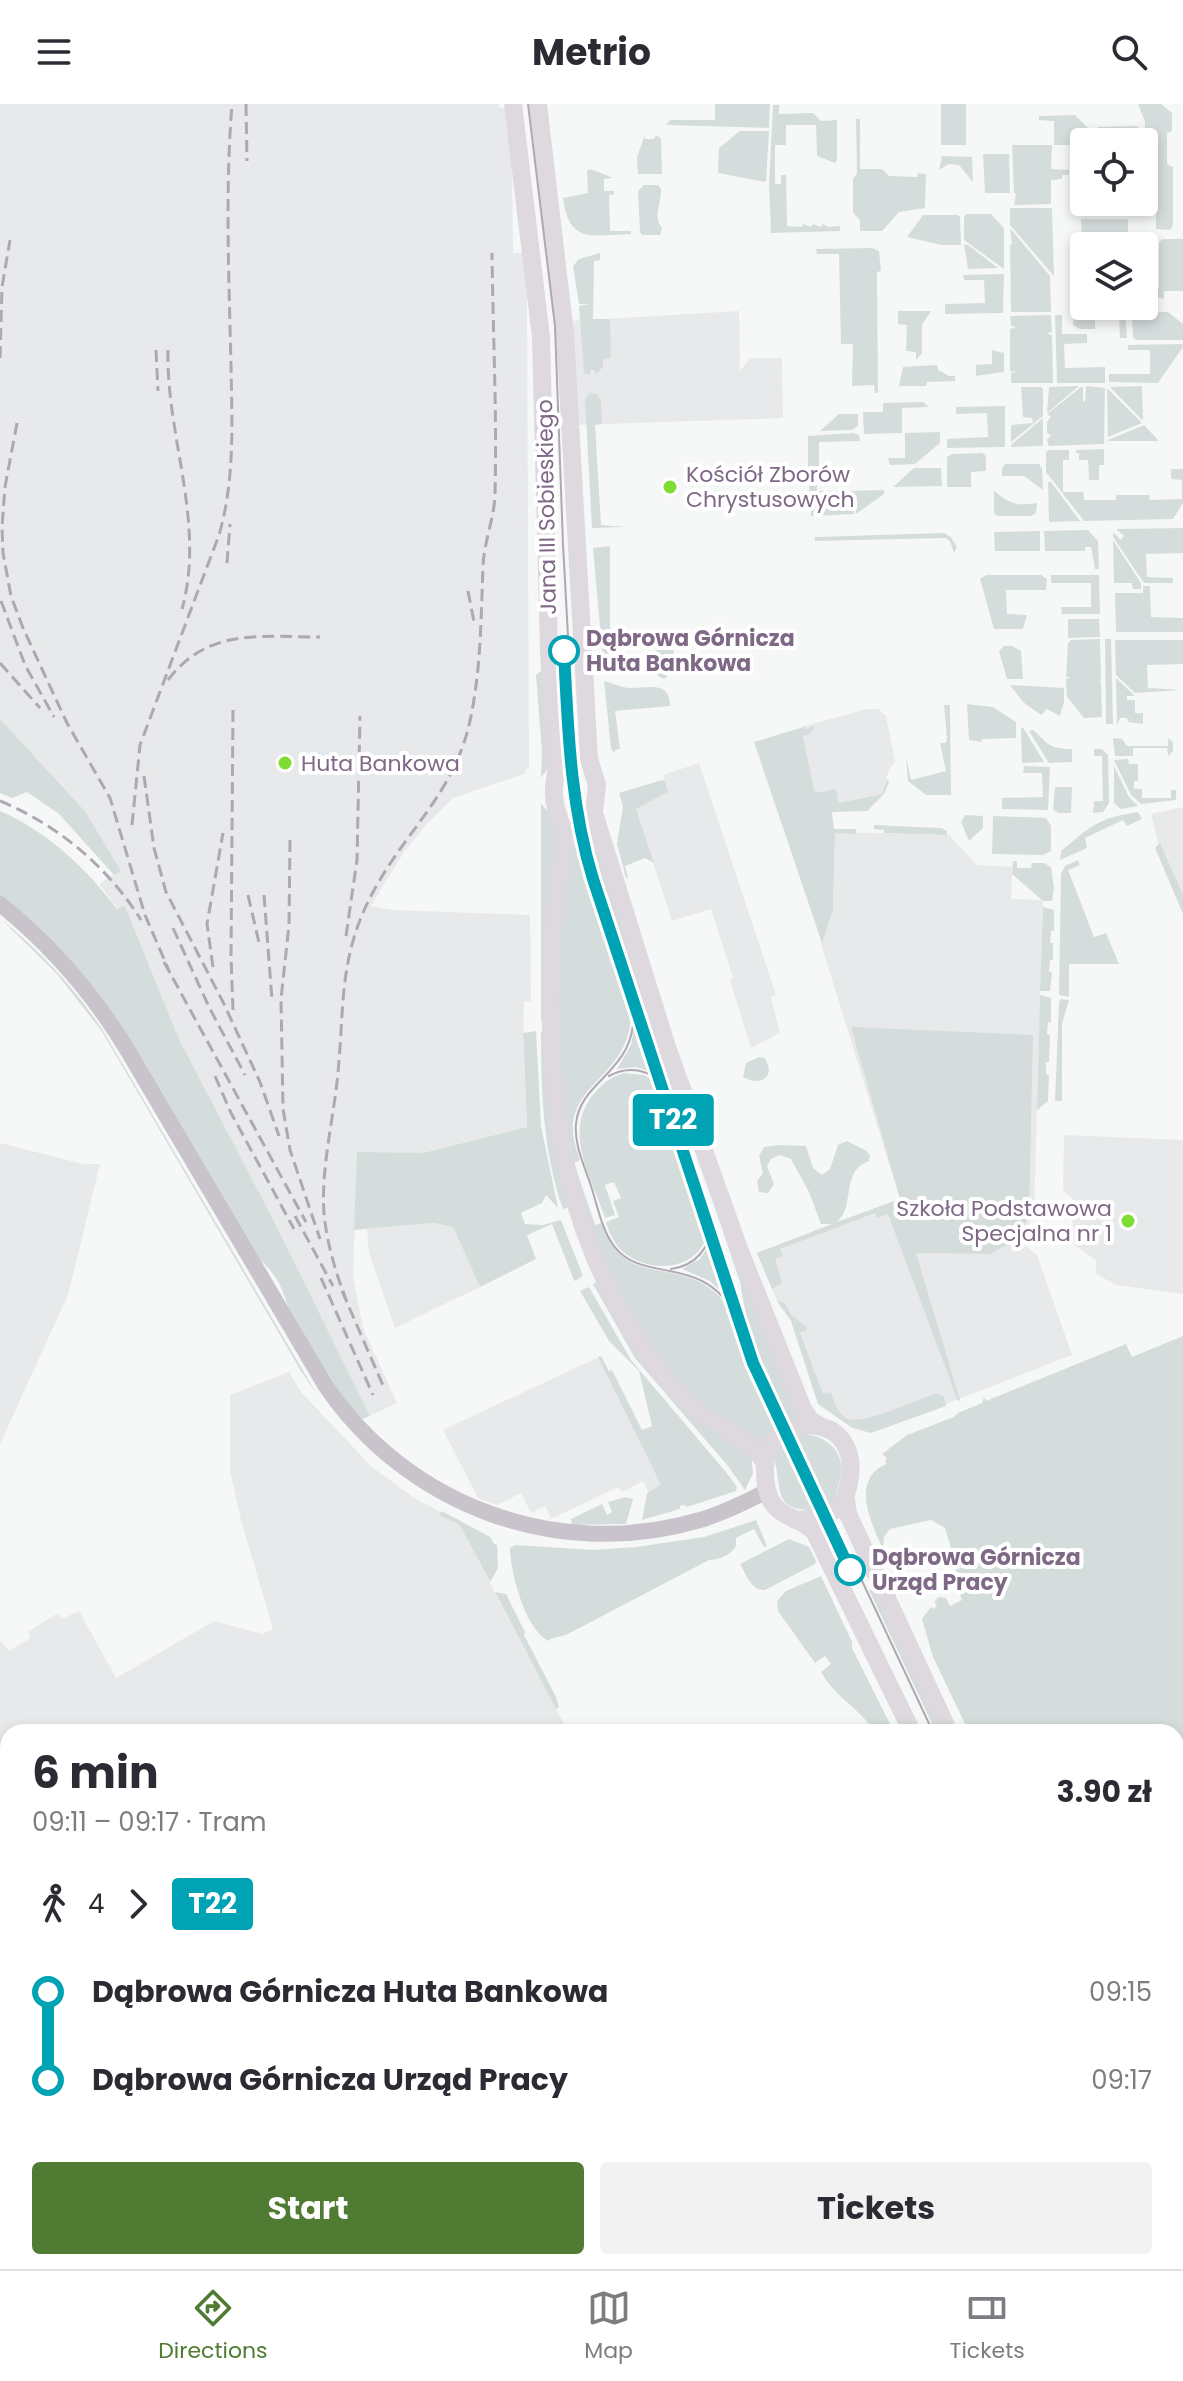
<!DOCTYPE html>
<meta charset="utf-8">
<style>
body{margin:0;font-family:Poppins,sans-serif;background:#f2f2f3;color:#2b2b33;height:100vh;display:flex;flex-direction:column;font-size:30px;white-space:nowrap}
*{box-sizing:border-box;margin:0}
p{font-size:26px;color:#7c7c81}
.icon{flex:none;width:44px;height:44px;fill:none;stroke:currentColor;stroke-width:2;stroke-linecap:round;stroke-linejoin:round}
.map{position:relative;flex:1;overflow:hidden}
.panel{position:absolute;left:0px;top:1620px;width:1184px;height:546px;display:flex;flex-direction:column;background:#fff;border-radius:24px 24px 0 0;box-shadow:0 4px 12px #0003}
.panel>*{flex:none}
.badge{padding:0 16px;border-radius:6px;font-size:28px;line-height:52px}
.buttons{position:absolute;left:1070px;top:24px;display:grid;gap:16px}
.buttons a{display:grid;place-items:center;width:88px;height:88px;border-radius:8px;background:#fff;box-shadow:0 4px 12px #0003;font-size:40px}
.map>.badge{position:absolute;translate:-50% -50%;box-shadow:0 0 0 4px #fff}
.legs{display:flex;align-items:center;gap:12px;height:88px;padding:0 32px;font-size:26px}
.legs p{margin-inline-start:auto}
.summary{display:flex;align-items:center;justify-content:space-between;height:136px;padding:0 32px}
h1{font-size:44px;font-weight:700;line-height:60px}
.action{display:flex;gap:16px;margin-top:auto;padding:16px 32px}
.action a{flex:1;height:92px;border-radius:8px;background:#507b33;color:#fff;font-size:32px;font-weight:700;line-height:92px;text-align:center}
.action a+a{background:#f2f2f3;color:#2b2b33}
ul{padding:0 32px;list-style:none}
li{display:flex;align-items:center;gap:28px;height:88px;font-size:30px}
li i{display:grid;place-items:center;width:12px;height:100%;margin:0 10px;background:currentColor}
li i::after{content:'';width:20px;height:20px;margin:-10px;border:6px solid;border-radius:50%;background:#fff}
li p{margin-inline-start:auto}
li:first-child i{background:linear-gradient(#0000 50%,currentColor 0)}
li:last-child i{background:linear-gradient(currentColor 50%,#0000 0)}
header{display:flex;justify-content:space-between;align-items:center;height:104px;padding:0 32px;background:#fff;font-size:36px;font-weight:700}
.tabs{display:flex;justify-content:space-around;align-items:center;height:112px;border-top:2px solid #e1e1e2;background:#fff;font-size:22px;color:#7c7c81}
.tabs a{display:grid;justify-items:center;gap:4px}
.tabs .on{color:#507b33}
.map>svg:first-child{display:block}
</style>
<header><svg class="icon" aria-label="menu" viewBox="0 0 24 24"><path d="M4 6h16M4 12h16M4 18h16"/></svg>Metrio<svg class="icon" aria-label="search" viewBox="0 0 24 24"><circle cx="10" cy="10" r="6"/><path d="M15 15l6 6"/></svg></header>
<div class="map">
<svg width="1183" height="2165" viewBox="0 0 1183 2165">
<rect width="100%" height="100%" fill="#f6f8f7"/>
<path fill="#e8e9ea" d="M0 0H499V3L506 6 512 58 513 149H524L527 192 529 662 524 670 453 694 427 720 404 748 371 802 393 806 530 811 531 898 524 897 523 932 527 1023 423 1049H357L353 1172 363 1224 397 1299 370 1312 276 1121 179 935 125 802 118 805 99 780 120 766 85 707 0 615Z
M739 207 740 267 750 254H782L783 314 575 321 570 217Z
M867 605H878L886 612 895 658 889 665 882 690 837 699 815 689 801 623Z
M699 659 776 891 771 893 780 929 751 944 730 876 733 874 711 805 672 817 636 705 668 688 663 671Z
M1183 703V798L1158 739 1151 710Z
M835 728 949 731 977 761 1012 763 1011 795 1043 796 1034 1110 1020 1138 1037 1151 1072 1251 871 1329 854 1325 818 1300 791 1217 779 1201 757 1149 900 1095 821 840 833 806Z
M1064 1031 1183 1036V1190L1116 1181 1096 1170V1156L1073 1140 1072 1094 1063 1086Z
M0 1039 83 1060H100L68 1191 0 1340Z
M434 1119 453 1123 480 1183 395 1224 369 1149 367 1125Z
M601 1252 665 1380 649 1389 643 1377 622 1388 618 1383 551 1415 545 1402 531 1409 521 1389 497 1401 478 1394 443 1326Z
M289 1268 301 1288 372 1363 413 1393 458 1418 568 1628H8V1714L0 1700V1536L9 1547 31 1534 28 1528 58 1509 62 1515 79 1507 116 1574 214 1517 262 1530 273 1525 241 1416 230 1367V1291Z
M8 1744V2003L0 2007V1760Z
M412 2158H667L670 2165H417Z"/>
<path fill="#d5dddc" d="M715 0H770L769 24 666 21 670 16H715Z
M941 0H966V41H941Z
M1138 0H1161L1172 9V27L1167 29V60L1173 63V121L1170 126 1156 125V111L1151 105H1144L1145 18Z
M773 1H779V10L813 9 821 17 837 16V56L835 59 817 52 816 21H786V41H775V80H781V71H786L787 122 801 123 804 120 811 123 813 120 821 123 823 120 828 123 840 122V127L771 129 769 81Z
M1075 11 1088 24V38H1084V41H1054V17L1039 16V12Z
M856 15H860V65H882L889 72 917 73 918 69 926 70 925 104 899 108 882 127H860V116L853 109V75L857 69Z
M1137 22 1141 28V38H1136V34H1096L1098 23Z
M740 27H769L766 78 718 69 719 44Z
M645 31V35H654L656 31 661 35 662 70H638L637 53Z
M1012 41H1052L1051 65 1069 66V71H1062V75L1051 76V100L1014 101 1016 90 1014 89Z
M983 50H1009L1010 89H985Z
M942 52 972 53 973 78 959 61 949 60 939 66Z
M591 65 613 74 604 75V87H614V90L609 91 610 127H631V130C592 131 569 141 563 94L588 89 587 67Z
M644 81H658L661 85C662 99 652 111 662 124L660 131H642L640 128 638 87Z
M1010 104H1052L1054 172 1010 121Z
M966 110H991L1004 124V165L964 136V113Z
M923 111H958L960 113 961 141H941L907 133Z
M1081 115H1128V142H1084V176Z
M1010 124 1050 172 1051 208H1011L1010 141 1012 140Z
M1162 135H1183V187H1164V195L1156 193 1151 185 1159 183V139Z
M964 140 968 141 998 164 968 165Z
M872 144 879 147 881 167 877 168 878 289H875L874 281 852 282 853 240H841L839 150H817L816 145Z
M600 149V156L594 157 593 215H610L611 254 603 255V263L595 271V266H590V271L584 269 579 202 589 200H579L573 162 579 155Z
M1004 170 1003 209 945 210V200L985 199 984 176H964L963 171Z
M898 207H931L922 221V249L916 256V248L906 247 907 221 898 220Z
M1125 208 1127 234H1120L1119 214H1095V225H1080L1073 221 1074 213 1079 209Z
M1135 208H1168L1183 220V236H1136L1133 233 1132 210Z
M1051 211 1052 228 1046 229 1052 231 1053 279H1011V269L1017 268 1010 267V225L1016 223 1011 222 1010 212Z
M1055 211H1062V230H1087V239L1064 240 1065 264 1105 263V279H1057Z
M1182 240 1183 243 1158 279 1109 278V270H1150V246H1128V241Z
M992 246 1004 249V268L976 272V261L992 260Z
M937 261 938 266 949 272H955V277L927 278 926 282H899L903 263Z
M1079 282 1047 309 1049 283Z
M1086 282 1105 284 1104 340 1049 342 1047 336 1051 331 1047 329V318L1051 313 1047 310 1081 283H1083V297L1085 298Z
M1142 282 1143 315 1142 316 1110 283Z
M1021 283H1041L1043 285V312L1011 338V321L1033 319 1032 314 1023 313Z
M1107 285 1109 286 1142 319 1108 333Z
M590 289 597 290 601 298 602 320 595 321 601 421 626 423 592 424 585 296Z
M923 298 929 303 902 304V329L864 330 863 308H883V299Z
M1005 302V343L947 344V335L988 333 987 309 956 310V303Z
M839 310H858V322L852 326 820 327Z
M1043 314V342L1011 343V341Z
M1144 321 1159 337H1108V336Z
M940 328V339L915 360 890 361 888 354H905V329Z
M853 329 859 331 860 337 819 338V363H840V373L808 372V332Z
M1104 345V361H1099V376H1089L1088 356H1079V349H1076V346Z
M1049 346H1069V356H1063V388H1083L1084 396H1116V391H1149L1150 396 1182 395V376L1171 375V365H1183V399L1173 415 1084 417 1046 368V348Z
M982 349 986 352V367L971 368V383H947V353L952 350Z
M1005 360H1039L1042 365 1043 386 1024 372H1002V364Z
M914 364H941L942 382 893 383Z
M1048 378H1051L1080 417 1049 418Z
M817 380V387H841L854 395V410L811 412 809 381Z
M884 386V390L856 410V394L845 387Z
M994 387C1011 400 1014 402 1037 399L1036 409 1031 412H997L994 409Z
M1183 424V449L1146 450 1147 473 1173 474V479H1144L1113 433V428L1121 436 1124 432 1116 425Z
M1088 426 1098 437 1099 465H1095L1091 443H1085V447H1045L1044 427Z
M1040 427V447H995L994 428Z
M944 429 951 433 957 443 954 449 950 437 946 434 815 437V433Z
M1113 436 1141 479V485H1133L1132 479H1114Z
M610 442V557H603L593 444Z
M986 471H1041L1047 475 1046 486H1006L1007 510 1027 511 1023 525H994L980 475Z
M1051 471H1099L1100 510H1062L1061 503H1091V479H1051Z
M1143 482H1150L1151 513 1183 514V528H1116L1115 489H1143Z
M1068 515H1099L1100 533 1068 534Z
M660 531H666L671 534 674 550 673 567 664 575 657 571 656 540Z
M1100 535 1101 575 1099 576 1101 577 1102 613 1084 614 1067 593 1066 575 1070 574 1066 572 1068 539 1071 536Z
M1105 535H1111L1113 620H1106Z
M1115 536H1183V560L1147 561 1148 584 1181 586 1135 589 1116 571Z
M1004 542H1012L1021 547 1023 575H1007L999 547Z
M541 567 544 568 548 664 541 674 542 648 536 571Z
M1116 574 1135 592H1127V596H1135V609H1143V620L1128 618 1127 614H1120L1117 621Z
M604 577C610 578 617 582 623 583 641 588 670 572 670 602L615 607 620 645 615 646V649L611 645Z
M1010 581 1064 584V598L1060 612 1047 605 1041 611 1023 598Z
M967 600 993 603 1016 618V634L983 635 981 638 969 636Z
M944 601H950L951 691H926L908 677 906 652 911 676 946 667 940 639H946L947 634Z
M0 615 85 707 121 767 114 771 59 710 27 688 12 694 0 689Z
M815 622 810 630 803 632 815 689 836 685 838 699 882 690 887 675 889 678 884 690 867 707 832 708 834 725H856V730L835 729 833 806 822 839 754 638 804 623 805 625Z
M1021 623 1024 625 1044 658 1022 659Z
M1033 626C1048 639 1048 645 1072 645V658L1049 659 1029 627Z
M1113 634 1122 635 1127 642H1168V634L1173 638V647L1168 652 1167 644H1133V652H1115Z
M1094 645H1102L1108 651 1109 699 1103 708 1093 709 1094 697H1103L1102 652H1094Z
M1128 655 1129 660H1138V677H1134V685H1142V694H1171V686H1176V696L1141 700 1131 691 1114 656Z
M1024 662 1050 663 1048 706 1002 705V694L1043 693 1042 669H1023Z
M1114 662 1129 693 1138 702 1121 705 1114 699Z
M662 676 665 677 668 688 636 705 654 759 645 754 625 762 628 774H626L617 740 623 702 619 689Z
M1055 683H1072L1071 709H1058L1053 705Z
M541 700 548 707 556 724 544 914 541 916Z
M0 707C48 728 86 764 117 805L125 802 179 935 276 1121 370 1312 360 1316C335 1286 311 1251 294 1216 282 1191 284 1177 260 1156L133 943 0 793Z
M1138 708 1142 715 1127 722 1123 716 1085 734 1087 744 1060 756 1061 747C1090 723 1097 714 1138 708Z
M965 711 983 712V724L969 737 961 718Z
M588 712 800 1314 789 1319 755 1242 746 1212 740 1178 697 1050 677 1005 600 771 585 714Z
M993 712 1046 714 1051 722V747L1043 751 992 750Z
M570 714 576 715 588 768 629 891C643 968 572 973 573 1026 573 1036 577 1046 580 1056L574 1059 595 1121 601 1119C627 1188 675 1150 718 1191 737 1210 742 1238 752 1262 760 1283 770 1303 780 1324L763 1341 700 1301 660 1258 612 1178 574 1076 558 967 559 831Z
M874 721 941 724 947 727V731L884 729V726L874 725Z
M1160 739 1183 791V810L1155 744Z
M1078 756 1080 761 1068 766 1094 833 1106 829 1119 860H1069V893L1059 891 1061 770 1065 762Z
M1013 757H1017V764H1031L1032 759H1044L1051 763 1054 783 1052 797H1043L1012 770Z
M1043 803 1054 806V827H1051L1050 839H1053V856H1050L1049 868H1052L1050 887H1040Z
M0 814C39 846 74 883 102 925L318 1292 301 1267 101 926 57 870Z
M1040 891 1051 894V918L1048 919 1047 930 1050 931 1049 958H1046V970L1049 971 1048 997 1037 1006Z
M1061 895 1069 896 1062 920V997H1055L1059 898Z
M636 914 654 969 636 963 617 965 631 941Z
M851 923 1033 931 1029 1112 1016 1136 990 1150 916 1149 960 1296 958 1297 888 1110 877 1114 875 1109 780 1145 783 1152 775 1155 782 1179 772 1185 757 1149 832 1120H821L809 1088 791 1055 780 1051 771 1055 767 1062 774 1080 768 1089 759 1088 757 1077 763 1069 759 1052 764 1043 779 1041 806 1042 813 1064 822 1071 830 1065 838 1041 847 1037 865 1046 870 1051 869 1057C840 1067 856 1101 837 1118L900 1095Z
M536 927 541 1022 558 1104 546 1091 542 1099 521 1109 525 1120 543 1121 561 1116 583 1172 575 1177 573 1174 552 1120 527 1131 536 1155 480 1183 453 1123 434 1119 354 1126 357 1048 423 1049 527 1023 523 929Z
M541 927 544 931 569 1103 563 1105C543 1049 541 986 541 927Z
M759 953 765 954C776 973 761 983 743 973L746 959Z
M624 969 644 971 658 979 707 1131C697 1168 646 1171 620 1145 613 1137 609 1128 606 1118L619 1113 613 1097 621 1094 614 1078 605 1081 615 1111 605 1114C590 1070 560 1024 598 985 606 977 613 972 624 969Z
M710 1139 729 1195 710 1177 682 1165 700 1155Z
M598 1178 620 1219 751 1350 753 1369 745 1386 728 1362 635 1254 593 1180Z
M589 1183 631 1256 730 1373 737 1383 736 1387 687 1403 685 1401 680 1402V1405L642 1416 647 1389 661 1381 598 1253 601 1252 609 1267 612 1266 642 1326 652 1322 639 1267 609 1237 580 1187Z
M777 1196 785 1199 791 1211 807 1223V1226L800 1229 823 1290 831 1288C834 1297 837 1309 846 1314 862 1323 918 1295 936 1289L944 1292 946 1302 871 1329 851 1323 818 1300 791 1217Z
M1183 1232V1934H1176V1628H969L933 1553 922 1515 931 1503 934 1505 937 1501 934 1498 939 1493 946 1494 950 1502 962 1496 960 1491 969 1486 962 1470 955 1467 962 1461 960 1451H953L945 1424 931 1416 890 1425 884 1433 883 1445C871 1419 850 1376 886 1360L885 1356 887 1354 882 1350 907 1331 954 1313 958 1309 982 1299 984 1293 986 1297 1126 1240 1132 1253Z
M806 1330C827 1333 844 1347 841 1370 840 1379 836 1387 835 1396L828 1402 795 1332Z
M785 1337 819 1406C769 1408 784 1384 773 1352Z
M625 1393 633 1395 626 1420 572 1421 571 1415 602 1400 607 1411 612 1408 608 1398Z
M442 1407 490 1433 494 1440 497 1441 498 1464 490 1478 459 1420 439 1411Z
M756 1416 767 1442 764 1443 754 1425 736 1434V1442C731 1451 719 1456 709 1456L566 1531 550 1535V1537C526 1529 510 1467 510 1444L515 1441 593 1446 636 1443 704 1433Z
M789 1435 809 1443 816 1457 815 1460 765 1486C751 1487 746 1470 740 1460Z
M821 1472 852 1538V1544L894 1628H875C858 1603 835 1593 821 1568L831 1560 825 1552 815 1559 778 1507 777 1497 786 1487Z
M873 1484 942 1628H936L869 1486Z
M495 1488 506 1490 525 1528 524 1531 556 1593 559 1603 556 1605Z
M8 2041V2157L0 2158Z
M994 2158H1072L1073 2165H995Z"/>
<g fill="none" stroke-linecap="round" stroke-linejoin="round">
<path stroke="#c9c4cb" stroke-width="16" d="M0 800C52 842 93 889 128 947L325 1281C407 1402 558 1458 700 1416 723 1409 746 1398 767 1387
M1176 2076 1183 2049
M1159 2165 1160 2158"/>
<path stroke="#ded8df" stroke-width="18" d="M513 0 541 233 549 547 556 668C555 676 553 684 554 692 555 709 564 720 564 739 562 767 555 795 553 823 545 975 555 1105 638 1237 654 1262 673 1286 697 1306 715 1321 753 1336 763 1357
M538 0 565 230 589 655 597 681 594 709 667 943 741 1150 803 1305 811 1317 819 1321
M846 1395 848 1410 949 1628
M795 1416C815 1415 840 1412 846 1390 874 1301 761 1304 765 1367 765 1378 766 1387 771 1397 782 1415 803 1414 815 1429L912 1628
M1088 2158 1089 2165
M1122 2158 1123 2165"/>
<path stroke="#afa7b2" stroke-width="2" d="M528 0 555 222 563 440 574 643 587 731 755 1249 933 1628
M633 898C641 969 580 973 576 1020 574 1040 584 1061 590 1079 597 1099 601 1125 614 1142 643 1181 702 1148 736 1212
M609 972C629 961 651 965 665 984
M671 1165C695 1162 711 1144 711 1119
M1103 2158 1104 2165"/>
<path stroke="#afa7b2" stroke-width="3" stroke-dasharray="12 6" stroke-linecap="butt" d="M246 0 247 57
M156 246 158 287
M168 246C166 333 206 419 182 505
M0 254 2 183 10 136
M17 319 5 383 2 423 3 449 11 492 23 524 67 619 110 694 145 811 170 869
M227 459 230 420
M468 487 474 518
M1 497 25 561 54 613
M0 559 40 604
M168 576C208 523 262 533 320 533
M144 672 154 744 166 788 223 898 260 978 279 1032
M0 697C58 721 108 763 141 816
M132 721 140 641 219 431C235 376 232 318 231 262 229 174 225 87 232 0
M290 736 289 821 281 895 283 1005 290 1046 320 1135
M248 791 260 843
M264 791 272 896
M173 824 209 903 245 971
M346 832 357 756 360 612
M164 858 306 1118
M213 863 207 820 223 729
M233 906 231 853 233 605
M215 972 231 1009 294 1125
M295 1112 333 1182
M321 1174 373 1291
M342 1187 385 1286
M347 1198C336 1170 327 1140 324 1110 321 1066 332 1022 337 978 345 908 337 856 372 790 406 725 456 689 471 612 481 563 481 513 483 462 484 438 494 415 495 391 497 311 493 230 492 149"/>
</g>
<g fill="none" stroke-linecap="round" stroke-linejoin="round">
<g stroke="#fff" stroke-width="18">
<path id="line-1" d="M564 547C568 625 570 700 593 775L753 1259 850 1466"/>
</g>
<use href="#line-1" stroke="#00a3b4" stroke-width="12"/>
</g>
<g fill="#7edc33" stroke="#fff" stroke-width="3">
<circle cx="670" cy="383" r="8"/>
<circle cx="285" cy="659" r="8"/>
<circle cx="1128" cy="1117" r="8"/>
</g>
<g fill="#fff" stroke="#00a3b4" stroke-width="4">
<circle cx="564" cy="547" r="14"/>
<circle cx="850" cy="1466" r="14"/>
</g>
<g text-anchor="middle" stroke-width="8" stroke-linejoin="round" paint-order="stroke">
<g font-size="22" fill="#7f6986" stroke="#fff" text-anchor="start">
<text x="686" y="378">Kościół Zborów<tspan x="686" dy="25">Chrystusowych</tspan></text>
<text x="301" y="667">Huta Bankowa</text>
<text x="1112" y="1112" text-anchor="end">Szkoła Podstawowa<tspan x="1112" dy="25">Specjalna nr 1</tspan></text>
</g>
<g font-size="22" fill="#7f6986" stroke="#fff">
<text transform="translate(546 403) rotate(-91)" y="8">Jana III Sobieskiego</text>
</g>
<g font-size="22" font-weight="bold" fill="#7f6986" stroke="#fff" text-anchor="start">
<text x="586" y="542">Dąbrowa Górnicza<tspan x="586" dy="25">Huta Bankowa</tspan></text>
<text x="872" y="1461">Dąbrowa Górnicza<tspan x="872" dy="25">Urząd Pracy</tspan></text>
</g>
</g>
</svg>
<div class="buttons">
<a><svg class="icon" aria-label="locate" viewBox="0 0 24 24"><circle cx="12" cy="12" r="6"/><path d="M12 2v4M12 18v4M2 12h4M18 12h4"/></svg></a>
<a><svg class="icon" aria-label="layers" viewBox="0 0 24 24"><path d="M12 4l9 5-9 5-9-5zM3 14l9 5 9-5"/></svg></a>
</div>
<b class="badge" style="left:673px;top:1016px;background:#00a3b4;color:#fff">T22</b>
<section class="panel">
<div class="summary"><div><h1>6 min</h1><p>09:11 – 09:17 · Tram</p></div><b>3.90 zł</b></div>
<div class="legs"><svg class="icon" aria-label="walk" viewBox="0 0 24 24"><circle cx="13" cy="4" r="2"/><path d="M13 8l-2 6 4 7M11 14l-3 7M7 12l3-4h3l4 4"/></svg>4<svg class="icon" aria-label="forward" viewBox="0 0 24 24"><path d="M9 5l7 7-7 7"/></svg><b class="badge" style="background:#00a3b4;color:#fff">T22</b></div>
<ul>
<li><i style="color:#00a3b4"></i><b>Dąbrowa Górnicza Huta Bankowa</b><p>09:15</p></li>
<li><i style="color:#00a3b4"></i><b>Dąbrowa Górnicza Urząd Pracy</b><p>09:17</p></li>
</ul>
<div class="action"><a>Start</a><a>Tickets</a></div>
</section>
</div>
<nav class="tabs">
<a class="on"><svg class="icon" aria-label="directions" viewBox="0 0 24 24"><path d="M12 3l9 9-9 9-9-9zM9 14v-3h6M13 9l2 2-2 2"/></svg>Directions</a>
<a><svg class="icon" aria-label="map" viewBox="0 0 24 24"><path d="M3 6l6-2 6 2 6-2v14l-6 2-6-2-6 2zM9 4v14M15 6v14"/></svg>Map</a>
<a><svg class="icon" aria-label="tickets" viewBox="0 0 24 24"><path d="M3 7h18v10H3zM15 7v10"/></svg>Tickets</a>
</nav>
